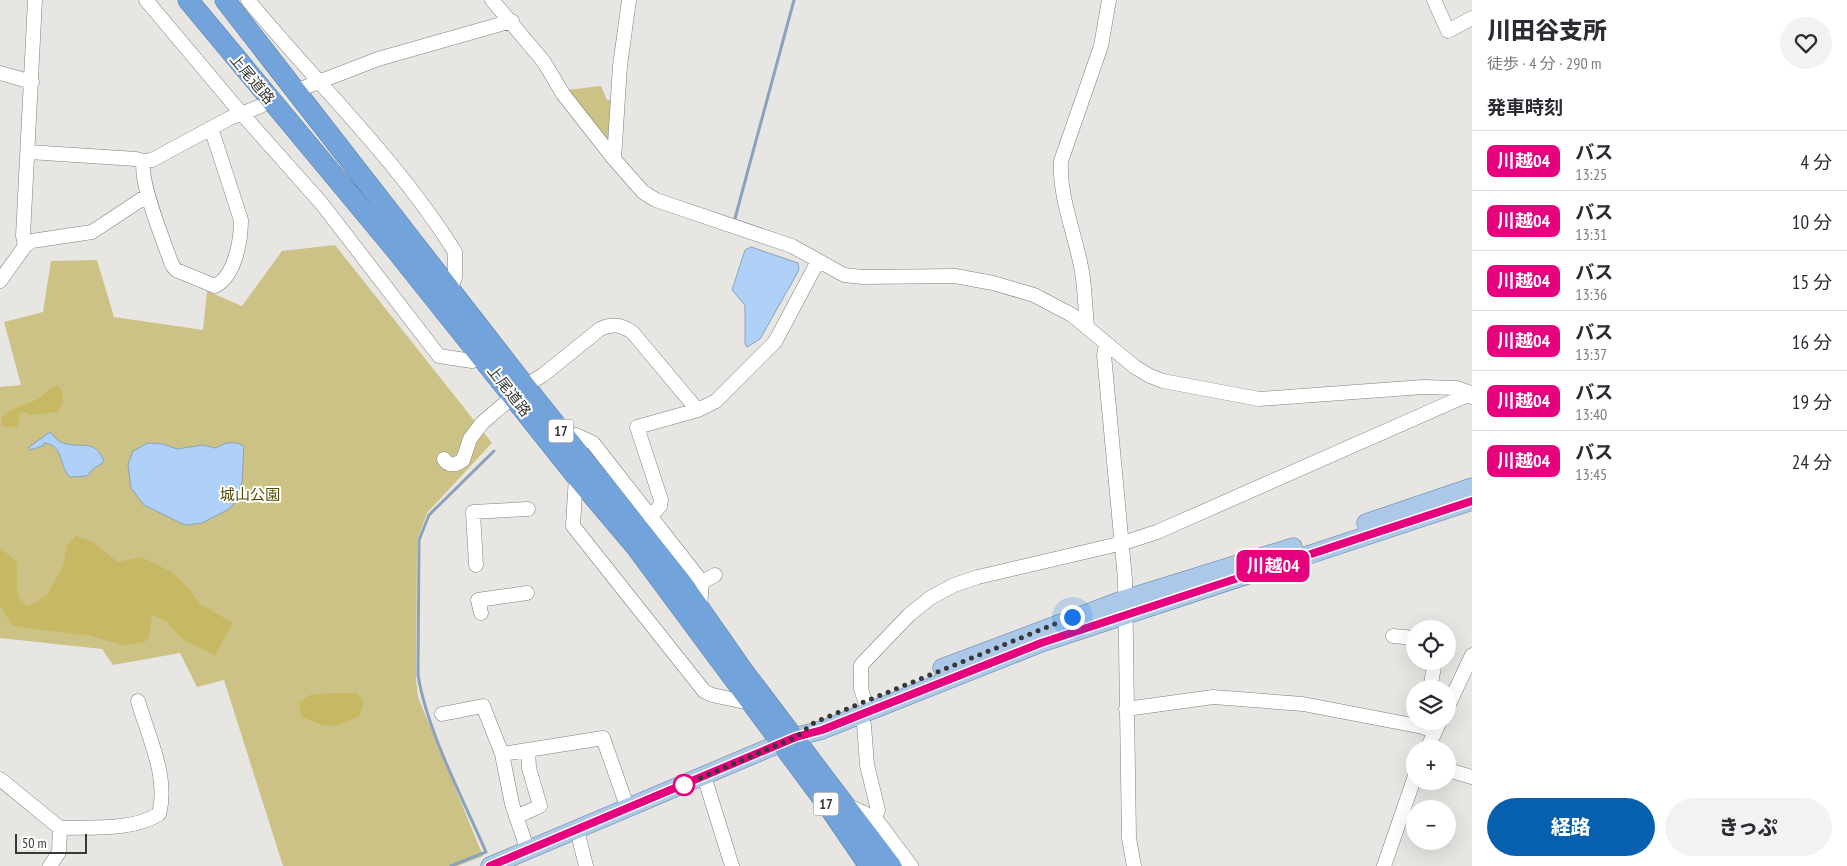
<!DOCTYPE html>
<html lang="ja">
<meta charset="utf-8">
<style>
body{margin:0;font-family:"PT Sans Narrow","Noto Sans JP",sans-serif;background:#f2f2f3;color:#2b2b33;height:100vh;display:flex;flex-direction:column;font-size:19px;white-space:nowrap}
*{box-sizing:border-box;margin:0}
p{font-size:16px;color:#7c7c81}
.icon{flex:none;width:28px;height:28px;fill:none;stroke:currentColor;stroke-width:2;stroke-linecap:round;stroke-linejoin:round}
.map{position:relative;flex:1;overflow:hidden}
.side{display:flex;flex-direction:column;background:#fff;width:375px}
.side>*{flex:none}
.badge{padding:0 10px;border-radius:8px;font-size:18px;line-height:32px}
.controls{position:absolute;left:1406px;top:620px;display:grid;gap:10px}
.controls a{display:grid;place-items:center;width:50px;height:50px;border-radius:50%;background:#fff;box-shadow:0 5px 20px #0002;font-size:25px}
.scale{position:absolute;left:15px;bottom:12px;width:72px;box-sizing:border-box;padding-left:5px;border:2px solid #383836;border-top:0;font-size:14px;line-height:18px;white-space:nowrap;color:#383836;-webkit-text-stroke:4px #fff;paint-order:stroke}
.you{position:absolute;width:25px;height:25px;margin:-12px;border:4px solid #fff;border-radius:50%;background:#1a73e8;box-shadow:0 0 0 8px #1a73e833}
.map>.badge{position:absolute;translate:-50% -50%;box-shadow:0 0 0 2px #fff}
h2{padding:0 15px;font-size:19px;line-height:45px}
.round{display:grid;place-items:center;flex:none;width:52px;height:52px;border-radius:26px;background:#f2f2f3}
.head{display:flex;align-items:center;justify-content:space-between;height:85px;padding:0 15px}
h1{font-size:24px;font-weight:800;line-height:38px}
.action{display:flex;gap:10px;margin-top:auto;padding:10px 15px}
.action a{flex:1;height:58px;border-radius:30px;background:#0760ad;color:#fff;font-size:20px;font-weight:800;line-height:58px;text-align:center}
.action a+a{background:#f2f2f3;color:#2b2b33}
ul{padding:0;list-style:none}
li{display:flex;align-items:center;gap:15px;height:60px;padding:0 15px;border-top:1px solid #e1e1e2}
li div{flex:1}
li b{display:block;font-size:19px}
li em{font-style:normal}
li .badge{min-width:55px;font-weight:700;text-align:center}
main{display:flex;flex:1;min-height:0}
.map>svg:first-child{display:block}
</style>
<main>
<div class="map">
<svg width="1472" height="866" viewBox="0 0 1472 866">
<rect width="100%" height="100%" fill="#e7e6e3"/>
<path fill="#ccc285" d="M601 86 607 100H611L609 141 567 90Z
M335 245 492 443 427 513 417 540 416 679 418 697 483 856 457 866H283L224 680 197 687 180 653 113 665 102 649 0 638V387L21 385 4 322 43 312 51 261 97 260 114 317 203 330 207 291 242 306 282 251Z"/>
<path fill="#c7b963" d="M58 385C65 395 64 402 58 412L30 415 26 412 20 413 18 426 9 428 3 426 1 418C12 406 26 406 39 398 48 393 48 388 58 385Z
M76 536 93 542 118 562 141 557 172 572 189 589 200 604 233 623 215 655 182 639 165 620 152 615 149 638 143 643 122 645 91 636 13 626 0 606V547L17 563V590L21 602 29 606 47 595 63 566 67 545Z
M331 693H357L364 701 360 715C333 730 328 729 301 716L299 703 310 695Z"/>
<path fill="#afd0f7" stroke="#8ba2bd" d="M751 247 798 263 799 270 760 339 747 347 745 344V305L732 290 745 250Z
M50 432C54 436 58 442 63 443 81 449 96 438 104 462L93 469 87 476 70 477C59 468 64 444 44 443L43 446 30 450 29 447Z
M148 443 163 444 177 449 203 445 215 448 227 443H237L244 446 242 482 235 502 229 509 202 523 185 525 144 505 131 488 128 465 133 451Z"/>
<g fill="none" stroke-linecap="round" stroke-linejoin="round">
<path stroke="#8ba2bd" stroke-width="3" d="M734 222 794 0
M451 866 486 852C463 799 427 731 418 675L419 540 429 515 494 451"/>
<g stroke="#7f7f7c" stroke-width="15">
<path id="minor" d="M146 0 235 106 322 204 439 356 472 361 482 358
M248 0C317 84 397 159 455 252V277L451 290
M492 0 544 62 563 94 614 159 643 192 656 200 792 246 844 275 862 277 955 276 993 283 1034 295 1072 315 1135 367 1150 376 1163 381 1259 399 1423 387 1457 388 1471 393 1472 397
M1434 0 1448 31 1472 18
M0 73 32 82
M303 88 378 59 512 21
M29 152 136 159 144 161 152 160 230 118 261 106
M614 159 620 66 629 0
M144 161C138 180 165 244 172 265L176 270 215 286C235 276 241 241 241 220L211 128
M25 246 23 236 35 0
M0 281 25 246 32 241 92 232 148 195
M1087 326C1085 308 1085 289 1082 272 1076 235 1059 199 1061 161L1101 46 1109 0
M1106 344 1104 355 1125 579 1129 838 1134 866
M567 437 576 435 593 443 698 577 702 582 700 607
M444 459C449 467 456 465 463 460L470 439 482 423 525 386 543 375 600 329C612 323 623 325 633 333L695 407
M576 476 573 526 704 691 712 695 750 703
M650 517 660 506 661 500 637 427 698 410 716 401 775 342 818 261
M476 565 473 512 528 509
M702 582 715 575
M481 613 478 600 527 593
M1393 636 1415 638
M1430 689 1435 661
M865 701 861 689V665L909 615 930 598 954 585 978 577 1123 543 1157 532 1472 393
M1448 706 1472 655
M1126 709 1213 697 1303 704 1423 727 1435 732
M442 714 483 706 502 754 512 804 528 851
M859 714 864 725 867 765 878 810 875 818
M1427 749 1440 721
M502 754 603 738 628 809
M1448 770 1472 777
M704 776 732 866
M0 779 60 828 59 852 50 866
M847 805 875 818 911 866
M516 817 540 806 529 768 528 750
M60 828C91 827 132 831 159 814 169 777 148 736 138 701
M577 830 586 866
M1384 866 1415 776"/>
</g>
<g stroke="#5e7ea1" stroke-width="19">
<path id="major" d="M1366 523 1472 487
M942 668 1125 599 1293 547
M490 866 795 737 822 730 1041 643 1472 501"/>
</g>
<g stroke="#5e7ea1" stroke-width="21">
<path id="highway" d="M188 0 395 249 576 476 636 547 831 810 869 866
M225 0 525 386 681 582 744 672 891 866"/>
</g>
<use href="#minor" stroke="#fff" stroke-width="14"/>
<use href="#major" stroke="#abc8e9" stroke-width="18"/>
<use href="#highway" stroke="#73a3db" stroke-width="20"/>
</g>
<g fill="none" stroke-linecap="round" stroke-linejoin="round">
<g stroke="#fff" stroke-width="11">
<path id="line" d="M490 866 796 737 822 730 1041 643 1472 501"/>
</g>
<use href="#line" stroke="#e6007e" stroke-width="8"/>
<path stroke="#383836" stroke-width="5" stroke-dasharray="0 9" d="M684 785 796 737 815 722 1072 617"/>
</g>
<circle fill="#fff" stroke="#e6007e" stroke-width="2.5" cx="684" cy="785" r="10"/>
<g text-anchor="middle" stroke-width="4" stroke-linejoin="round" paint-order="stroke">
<g fill="#fff" stroke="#747472" stroke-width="1">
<rect x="548.5" y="419.5" width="25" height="23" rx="4"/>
<rect x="813.5" y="792.5" width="25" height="23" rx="4"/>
</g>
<g font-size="14" font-weight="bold" fill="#383836">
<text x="561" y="436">17</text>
<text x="826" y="809">17</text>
</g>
<g font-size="15" fill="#383836" stroke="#fff">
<text transform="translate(252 79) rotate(50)" y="5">上尾道路</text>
<text transform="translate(509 391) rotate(52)" y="5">上尾道路</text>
</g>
<g font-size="15" fill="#544a03" stroke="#fff">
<text x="250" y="500">城山公園</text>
</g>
</g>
</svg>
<div class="controls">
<a><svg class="icon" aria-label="locate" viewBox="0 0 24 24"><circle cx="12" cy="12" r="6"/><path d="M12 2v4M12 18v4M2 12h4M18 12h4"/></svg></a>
<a><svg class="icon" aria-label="layers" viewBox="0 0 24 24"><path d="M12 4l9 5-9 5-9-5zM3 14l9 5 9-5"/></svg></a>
<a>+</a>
<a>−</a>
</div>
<div class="scale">50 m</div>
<div class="you" style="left:1072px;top:617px"></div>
<b class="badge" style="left:1273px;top:566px;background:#e6007e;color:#fff">川越04</b>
</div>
<section class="side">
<div class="head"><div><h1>川田谷支所</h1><p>徒歩 · 4 分 · 290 m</p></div><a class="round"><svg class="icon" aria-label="heart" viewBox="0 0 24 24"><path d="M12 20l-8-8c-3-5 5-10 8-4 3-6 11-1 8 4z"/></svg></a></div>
<h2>発車時刻</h2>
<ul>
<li><span class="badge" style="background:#e6007e;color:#fff">川越04</span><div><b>バス</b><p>13:25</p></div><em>4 分</em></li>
<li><span class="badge" style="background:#e6007e;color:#fff">川越04</span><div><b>バス</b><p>13:31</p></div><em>10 分</em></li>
<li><span class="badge" style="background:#e6007e;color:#fff">川越04</span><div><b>バス</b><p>13:36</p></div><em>15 分</em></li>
<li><span class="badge" style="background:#e6007e;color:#fff">川越04</span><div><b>バス</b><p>13:37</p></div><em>16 分</em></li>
<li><span class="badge" style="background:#e6007e;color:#fff">川越04</span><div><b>バス</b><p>13:40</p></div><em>19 分</em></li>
<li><span class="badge" style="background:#e6007e;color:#fff">川越04</span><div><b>バス</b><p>13:45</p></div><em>24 分</em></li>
</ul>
<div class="action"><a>経路</a><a>きっぷ</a></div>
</section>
</main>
